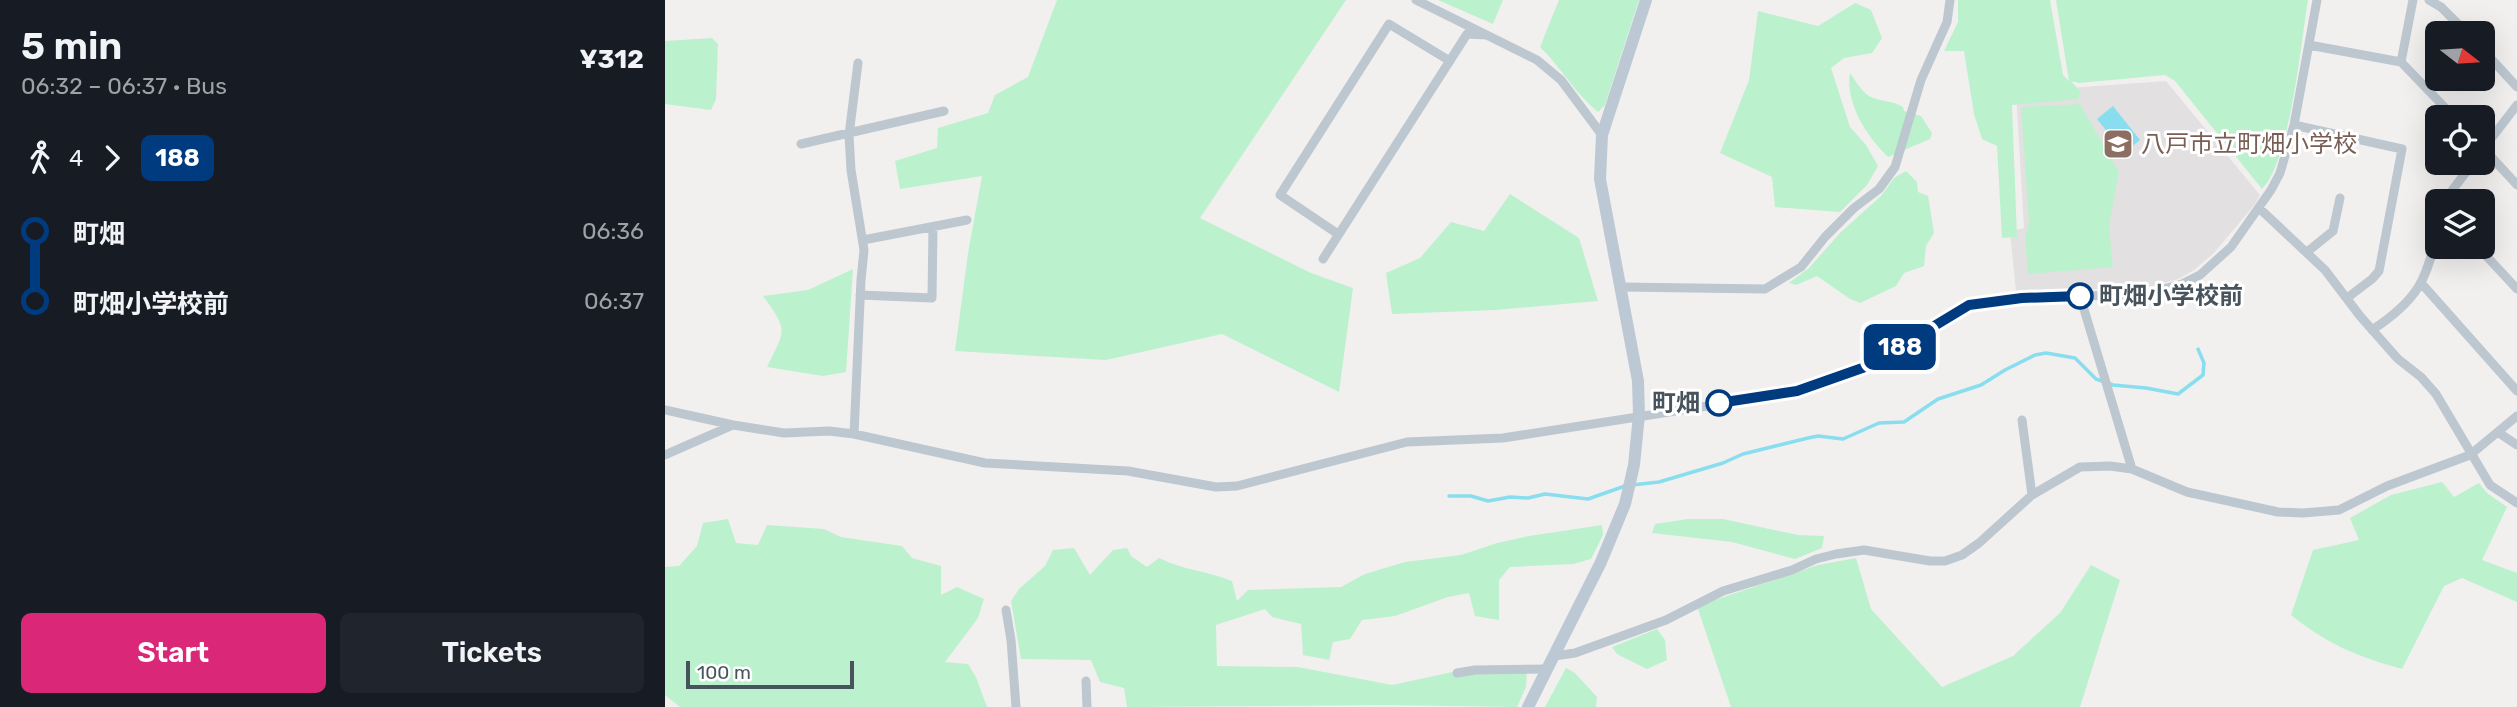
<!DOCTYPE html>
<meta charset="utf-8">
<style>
body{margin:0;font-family:Rubik,"Noto Sans JP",sans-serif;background:#20242c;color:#f1f3f6;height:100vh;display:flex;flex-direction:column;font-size:26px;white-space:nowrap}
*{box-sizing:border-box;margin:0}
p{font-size:23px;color:#9ea1a6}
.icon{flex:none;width:38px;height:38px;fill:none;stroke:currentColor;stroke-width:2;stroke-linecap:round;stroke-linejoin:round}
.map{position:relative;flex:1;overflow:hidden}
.drawer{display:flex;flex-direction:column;background:#171b24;width:665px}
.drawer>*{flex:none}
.badge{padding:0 14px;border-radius:10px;font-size:24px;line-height:46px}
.needle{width:46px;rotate:107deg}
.buttons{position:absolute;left:1760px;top:21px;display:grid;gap:14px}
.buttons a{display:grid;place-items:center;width:70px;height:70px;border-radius:10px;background:#171b24;box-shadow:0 7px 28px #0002;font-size:35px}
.scale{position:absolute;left:21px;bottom:18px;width:168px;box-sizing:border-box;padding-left:7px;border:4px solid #47545d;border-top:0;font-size:19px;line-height:24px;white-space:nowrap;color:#47545d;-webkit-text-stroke:5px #fff;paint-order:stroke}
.map>.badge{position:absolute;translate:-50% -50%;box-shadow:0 0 0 4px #fff}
.legs{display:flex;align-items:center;gap:10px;height:77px;padding:0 21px;font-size:23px}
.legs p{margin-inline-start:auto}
.summary{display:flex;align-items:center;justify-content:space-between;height:119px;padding:0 21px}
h1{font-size:38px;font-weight:600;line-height:52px}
.button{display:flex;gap:14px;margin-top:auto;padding:14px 21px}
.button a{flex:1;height:80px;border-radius:10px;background:#db2777;color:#fff;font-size:28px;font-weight:600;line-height:80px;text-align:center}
.button a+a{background:#20242c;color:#f1f3f6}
ul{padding:0 21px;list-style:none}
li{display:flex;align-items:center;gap:24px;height:70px;font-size:26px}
li i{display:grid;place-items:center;width:10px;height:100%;margin:0 9px;background:currentColor}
li i::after{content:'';width:18px;height:18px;margin:-9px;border:5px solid;border-radius:50%;background:#171b24}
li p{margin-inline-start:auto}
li:first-child i{background:linear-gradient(#0000 50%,currentColor 0)}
li:last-child i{background:linear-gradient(currentColor 50%,#0000 0)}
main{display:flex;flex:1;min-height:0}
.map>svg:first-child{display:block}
</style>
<main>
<section class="drawer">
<div class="summary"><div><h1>5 min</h1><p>06:32 – 06:37 · Bus</p></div><b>¥312</b></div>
<div class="legs"><svg class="icon" aria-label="walk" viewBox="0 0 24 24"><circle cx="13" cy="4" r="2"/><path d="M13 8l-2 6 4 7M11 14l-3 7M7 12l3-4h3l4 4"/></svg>4<svg class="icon" aria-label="forward" viewBox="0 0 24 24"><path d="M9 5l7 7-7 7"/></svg><b class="badge" style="background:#003b80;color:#fff">188</b></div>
<ul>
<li><i style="color:#003b80"></i><b>町畑</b><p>06:36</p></li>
<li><i style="color:#003b80"></i><b>町畑小学校前</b><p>06:37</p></li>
</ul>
<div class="button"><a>Start</a><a>Tickets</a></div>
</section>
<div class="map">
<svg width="1852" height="707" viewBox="0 0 1852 707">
<rect width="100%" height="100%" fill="#f2efef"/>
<path fill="#e3e0e1" d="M1501 81 1595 195 1590 204 1549 253 1529 270 1513 279 1480 288 1351 291 1345 232 1359 228 1351 92Z"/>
<path fill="#bcf1ce" d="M392 0H681L535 218 646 273 688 288 674 392 557 334 441 360 290 351 303 253 317 176 235 189 230 161 272 148 273 128 323 113 330 95 363 77Z
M773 0H838L828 24Z
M894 0H974L940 105 933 112C910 94 896 67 875 47Z
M1293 0H1385L1398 75 1404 81 1391 0H1643C1636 42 1625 162 1597 189L1510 81 1500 75 1414 83 1406 81 1416 92 1413 99 1347 105 1352 237 1337 238 1332 146 1317 139 1309 114 1299 51H1279L1293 22Z
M1190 3 1206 10 1217 38 1207 53 1179 58 1166 68 1185 127 1201 145 1213 166 1202 185 1175 212 1110 207 1107 177 1055 153 1084 80 1093 11 1153 26Z
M47 38 53 44 51 99 46 110 0 104V41Z
M1185 73C1190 80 1196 91 1204 96 1215 102 1227 100 1238 107L1239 111 1256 116 1267 133 1265 139 1223 157C1202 137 1180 103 1185 73Z
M1415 104 1454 172 1444 226 1448 267 1363 274 1360 238 1364 222 1356 107Z
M1241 171 1252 182 1253 192 1263 196 1269 233 1261 246 1259 266 1239 273 1231 286 1195 303 1185 299 1152 276 1131 285 1124 283 1144 268 1175 233 1216 196 1229 178Z
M845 194 914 238 933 301 831 310 727 314 721 273 755 258 786 222 819 231Z
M188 269 181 372 158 376 102 367C120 330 124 331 98 296L143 290Z
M1777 482 1789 497 1814 483 1822 493 1842 507 1817 560 1852 573V602L1797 578 1779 586 1737 669C1691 656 1664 645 1626 615L1648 550 1694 540 1685 518 1726 495Z
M63 519 71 543 93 545 102 525 159 529 176 537 237 546 247 558 276 566V595L292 587 319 599 313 618 280 662 303 664 311 677 322 707H15L0 695V567L14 566 32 546 38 523Z
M1023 519H1058L1133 535 1159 536 1157 548 1130 559 1067 542 987 533 990 524Z
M937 525 938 535 926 559 908 564 845 567 834 580V620L810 616 804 593 783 597 730 616 697 620 685 639 668 642 664 660 638 655 636 624 607 617 600 609 551 625 552 666 633 667 727 685 806 668 862 666 861 687 852 707 720 705 462 707 459 688 435 682 426 660 356 659 346 601 354 589 380 566 388 550 409 548 425 575 448 550 462 548 466 556 482 567 494 558C518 570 543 571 567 581L572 601 583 590 676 587 700 574 740 562 796 555 832 543 864 536Z
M1191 558 1206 609 1277 687 1348 656 1395 613 1426 565 1455 580 1415 707H1066L1032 606 1153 565Z
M992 629 1000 640 1002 660 982 669 952 654 947 647Z
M901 668 910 673 932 697 931 707H880Z"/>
<path fill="#88deef" d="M1448 106 1475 140 1459 153 1432 119Z"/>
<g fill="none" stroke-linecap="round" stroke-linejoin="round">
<path stroke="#88deef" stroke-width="3.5" d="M967 485 994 482 1058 463 1078 454 1143 438 1153 436 1178 439 1214 423 1239 422 1273 399 1316 385 1340 370 1370 355 1381 353 1410 358 1431 379 1448 385 1481 388 1513 394 1538 375 1539 363 1533 349
M784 496H806L823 501 845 497 863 498 880 494 923 499 960 486"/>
<path stroke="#bdc7cf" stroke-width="9" d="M751 0 872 60 896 80 937 135
M1748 0 1736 62 1789 117
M1764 0 1776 7 1802 33
M1644 45 1736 62
M1818 50 1852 87
M1629 125 1737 149 1714 271 1707 279 1682 298
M136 144 279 111
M1818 148 1852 185
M1818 149 1852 105
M1779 201 1808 163
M1594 208 1660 270 1695 316 1733 359 1756 377 1771 394 1825 485 1852 503
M673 234 615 195 724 24 785 61
M198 240 302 220
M1813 247 1852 289
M1642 252 1668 231 1675 198
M658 259 802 34 822 35
M1757 284 1852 391
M956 287 1100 289 1136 267 1160 237 1189 208 1214 189 1230 167 1256 80 1282 22 1285 0
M195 295 267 298 268 227
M1415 296 1467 469
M1707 330C1753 300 1763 279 1773 226
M0 410 68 425
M1357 420 1367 495
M1834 433 1852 445
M189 434 196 280 199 250 186 170 184 135 193 63
M0 455 68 425 119 433 164 431 189 434 320 463 463 471 551 487 572 486 742 442 838 438 1132 392 1203 366 1304 305 1357 298 1479 294 1517 284 1535 275 1566 247 1606 190 1615 173 1629 125 1652 0
M341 610 346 640 351 707
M889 656 910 653 1001 620 1058 591 1127 570 1151 559 1171 554 1199 550 1265 561H1280L1297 555 1314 543 1367 495 1415 467 1445 466 1467 469 1522 492 1613 512 1638 513 1674 510 1722 486 1805 455 1852 416
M792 673 810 670 883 669
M421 681 422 707"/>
<path stroke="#bcc9d4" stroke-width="12" d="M863 707 936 562 960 504 969 465 974 415 973 381 935 179 937 135 981 0"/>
</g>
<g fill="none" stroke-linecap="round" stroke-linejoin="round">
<g stroke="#fff" stroke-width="16">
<path id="line-1" d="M1054 403 1132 391 1203 366 1304 305 1357 298 1415 296"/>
</g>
<use href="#line-1" stroke="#003b80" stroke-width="10"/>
</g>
<defs>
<g id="school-square" transform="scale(1.575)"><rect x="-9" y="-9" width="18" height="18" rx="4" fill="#8d6e63" stroke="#fff"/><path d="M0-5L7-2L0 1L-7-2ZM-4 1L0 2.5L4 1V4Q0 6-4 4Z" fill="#fff"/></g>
</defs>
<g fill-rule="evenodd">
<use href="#school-square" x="1453" y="144"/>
</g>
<g fill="#fff" stroke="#003b80" stroke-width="3.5">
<circle cx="1415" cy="296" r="12"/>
<circle cx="1054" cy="403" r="12"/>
</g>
<g text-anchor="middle" stroke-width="6" stroke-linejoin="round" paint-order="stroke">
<g font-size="24" fill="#785e54" stroke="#fff" text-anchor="start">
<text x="1476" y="152">八戸市立町畑小学校</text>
</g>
<g font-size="24" font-weight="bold" fill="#47545d" stroke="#fff" text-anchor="start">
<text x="1434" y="304">町畑小学校前</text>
<text x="1035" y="411" text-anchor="end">町畑</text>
</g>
</g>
</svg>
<div class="buttons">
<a><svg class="needle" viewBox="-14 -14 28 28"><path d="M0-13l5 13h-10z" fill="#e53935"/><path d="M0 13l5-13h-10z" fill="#9ea1a6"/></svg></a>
<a><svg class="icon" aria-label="locate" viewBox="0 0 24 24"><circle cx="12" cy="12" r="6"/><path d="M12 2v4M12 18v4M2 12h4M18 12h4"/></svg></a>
<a><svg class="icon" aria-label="layers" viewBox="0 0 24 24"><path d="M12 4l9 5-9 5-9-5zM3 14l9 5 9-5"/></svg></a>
</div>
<div class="scale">100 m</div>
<b class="badge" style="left:1235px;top:347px;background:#003b80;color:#fff">188</b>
</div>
</main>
